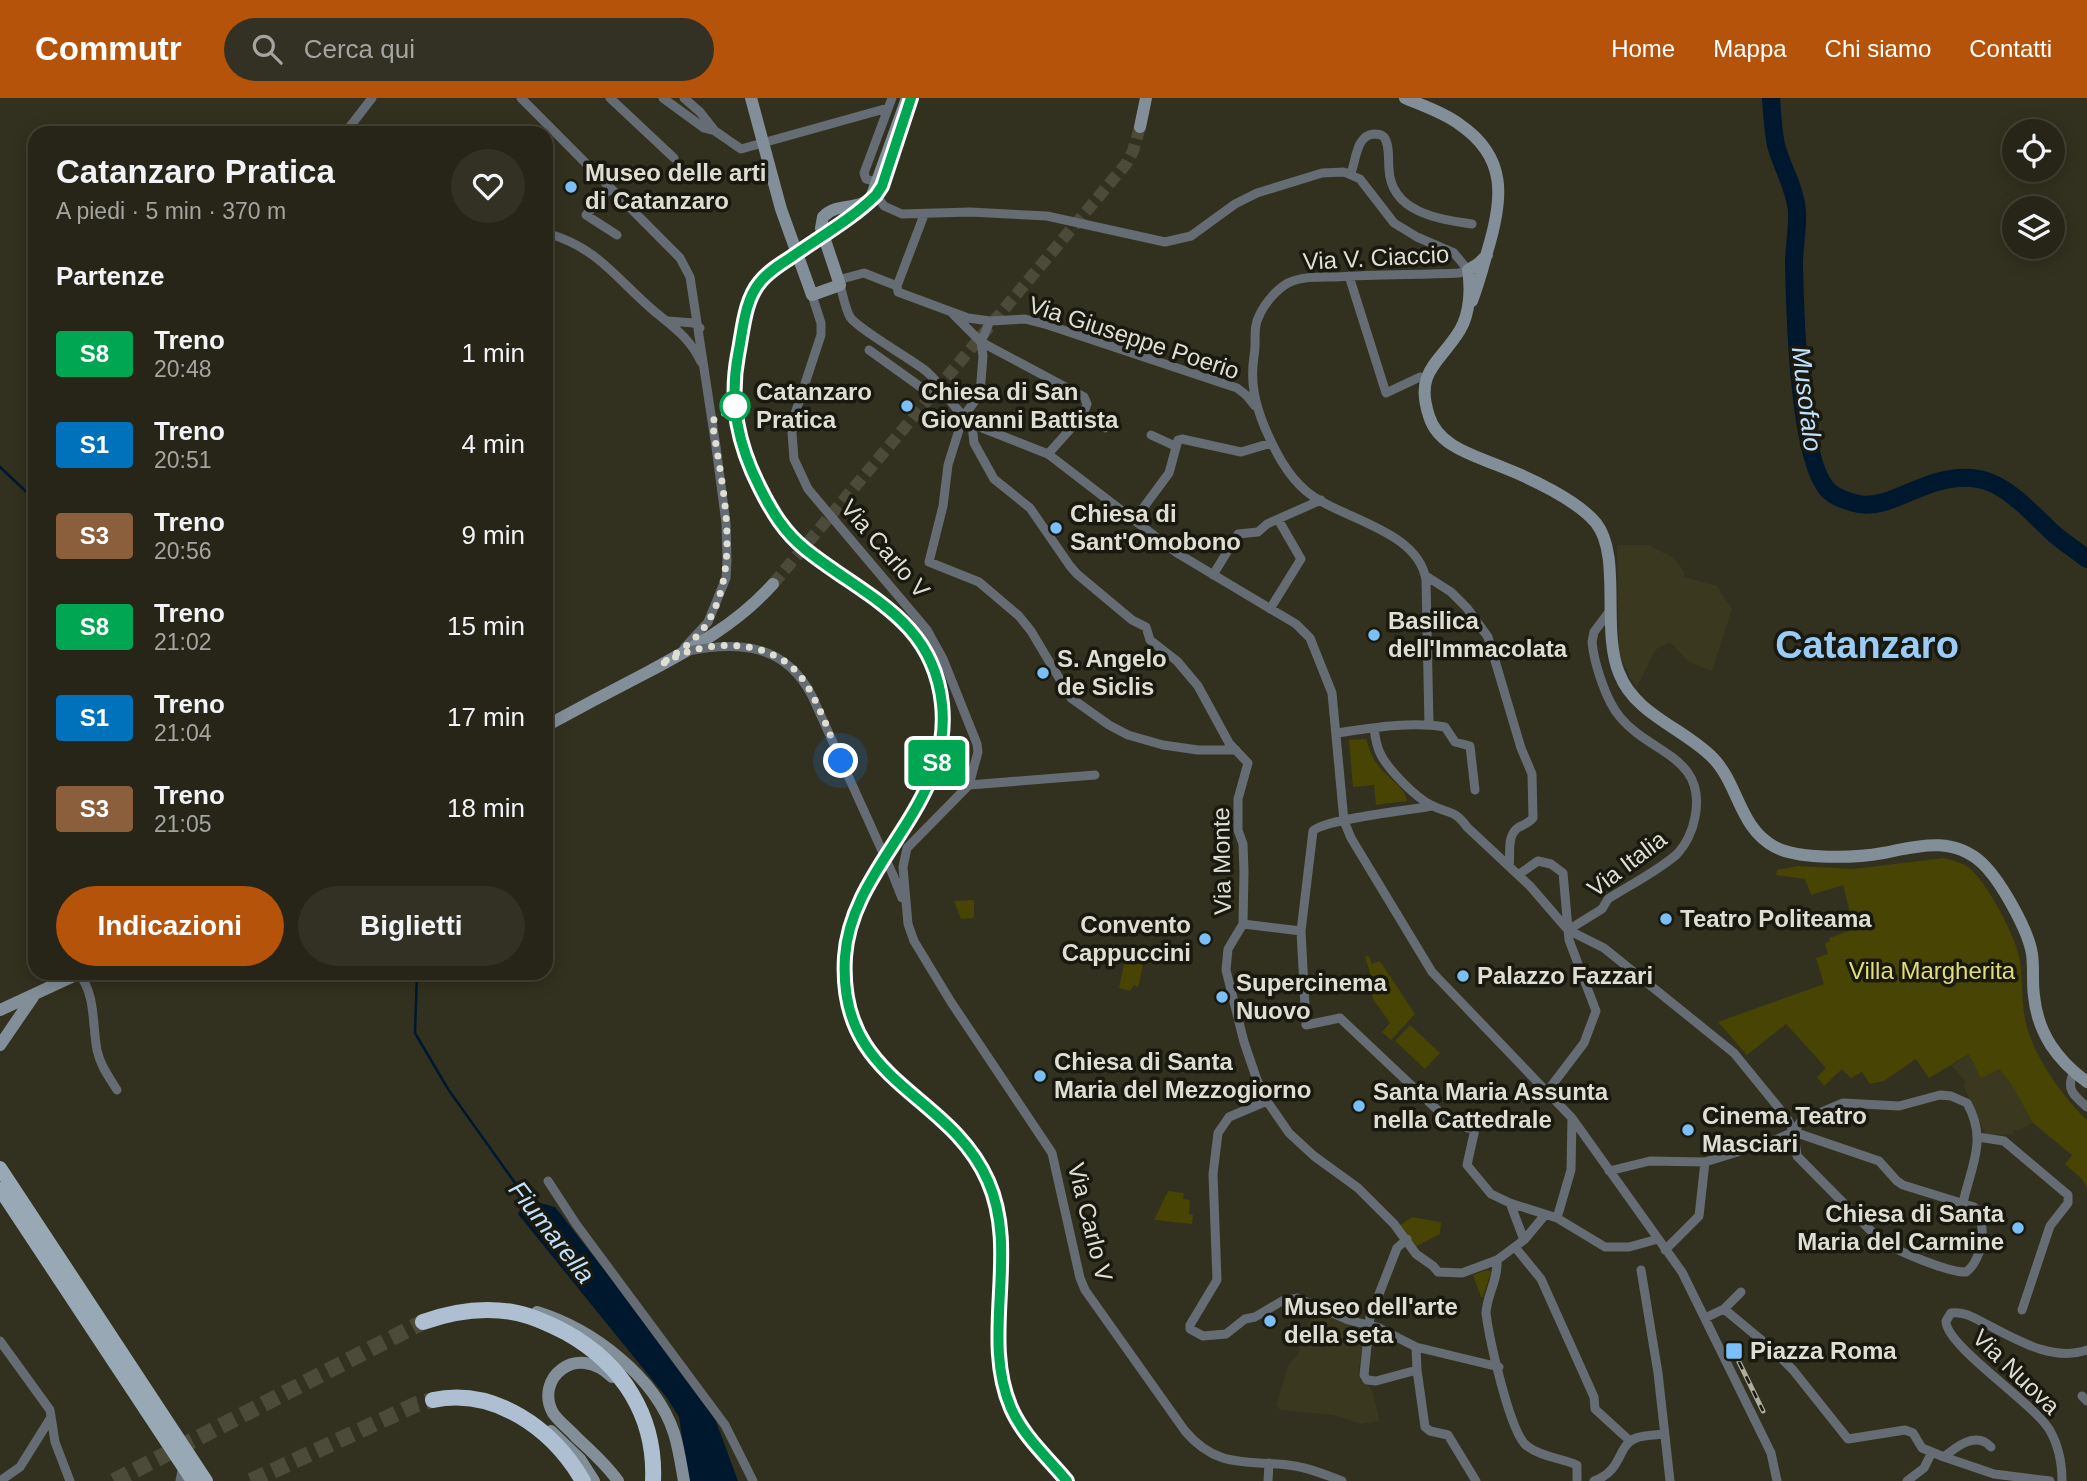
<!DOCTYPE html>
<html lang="it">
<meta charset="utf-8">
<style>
body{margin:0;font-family:Helvetica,sans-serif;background:#323124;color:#f1f3f6;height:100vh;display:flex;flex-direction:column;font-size:26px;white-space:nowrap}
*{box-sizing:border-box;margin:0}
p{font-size:23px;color:#a4a5a1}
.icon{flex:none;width:38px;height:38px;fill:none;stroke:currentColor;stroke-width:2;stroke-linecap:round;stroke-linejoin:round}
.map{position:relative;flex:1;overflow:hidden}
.panel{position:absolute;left:28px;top:28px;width:525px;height:854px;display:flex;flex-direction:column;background:#262517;border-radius:21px;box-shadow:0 4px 18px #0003,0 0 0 2px #424236}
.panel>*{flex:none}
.badge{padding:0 14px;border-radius:5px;font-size:24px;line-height:46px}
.buttons{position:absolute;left:2002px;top:21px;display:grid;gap:14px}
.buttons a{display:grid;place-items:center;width:63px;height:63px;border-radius:50%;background:#262517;box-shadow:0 4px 18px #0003,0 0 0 2px #424236;font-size:35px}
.you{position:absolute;width:35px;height:35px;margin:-18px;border:5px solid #fff;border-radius:50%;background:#1a73e8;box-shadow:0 0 0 10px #1a73e833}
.map>.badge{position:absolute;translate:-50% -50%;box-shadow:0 0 0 4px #fff}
h2{padding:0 28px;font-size:26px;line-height:63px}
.round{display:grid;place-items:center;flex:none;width:74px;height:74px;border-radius:37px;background:#323124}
.head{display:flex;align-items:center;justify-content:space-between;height:119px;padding:0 28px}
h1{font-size:33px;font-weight:600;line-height:52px}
.action{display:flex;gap:14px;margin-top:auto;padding:14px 28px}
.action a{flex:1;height:80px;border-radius:42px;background:#b45309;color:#fff;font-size:28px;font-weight:600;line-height:80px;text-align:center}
.action a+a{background:#323124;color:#f1f3f6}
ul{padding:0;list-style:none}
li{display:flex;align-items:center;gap:21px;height:91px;padding:0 28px}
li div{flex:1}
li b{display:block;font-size:26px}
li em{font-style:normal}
li .badge{min-width:77px;font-weight:700;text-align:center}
header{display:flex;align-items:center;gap:42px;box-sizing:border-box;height:98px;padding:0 35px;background:#b45309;color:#fff}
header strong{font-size:33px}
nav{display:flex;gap:38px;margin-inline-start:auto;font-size:24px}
.search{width:490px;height:63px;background:#323124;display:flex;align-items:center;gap:18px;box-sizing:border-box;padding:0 24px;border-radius:38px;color:#a4a5a1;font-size:26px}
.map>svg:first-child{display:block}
</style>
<header>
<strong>Commutr</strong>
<div class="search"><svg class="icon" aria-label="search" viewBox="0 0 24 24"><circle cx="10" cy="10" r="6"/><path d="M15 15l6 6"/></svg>Cerca qui</div>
<nav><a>Home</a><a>Mappa</a><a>Chi siamo</a><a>Contatti</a></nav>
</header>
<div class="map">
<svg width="2087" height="1383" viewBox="0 0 2087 1383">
<rect width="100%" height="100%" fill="#32311f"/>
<path fill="#3a391f" d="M1617 447H1649L1673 460 1684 473V479L1717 488 1732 511 1712 573 1688 563 1670 544 1655 552 1637 589 1633 584 1619 556Z
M1969 956 1989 975 1999 971 2012 986 2033 1025 2019 1032H2012L2014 1036 1986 1037 1963 987 1966 984 1952 968Z
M1314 1212 1365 1232 1358 1275 1360 1282 1365 1284 1373 1294 1379 1323 1361 1326 1334 1317 1280 1312 1276 1307 1289 1266 1297 1258Z"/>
<path fill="#484403" d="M1366 641C1370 653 1373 663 1382 672 1391 682 1405 690 1407 703L1376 707 1374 687 1353 689 1349 642Z
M1944 760C1953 762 1962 765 1969 770 1987 784 2014 836 2019 858 2024 883 2020 908 2028 933 2039 965 2063 999 2087 1022V1090L2082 1081 2065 1066 2072 1057 2033 1025 2012 987 1999 971 1981 980 1969 956 1929 980 1916 961 1884 983 1870 986 1862 974 1851 980 1842 971 1824 988 1817 979 1826 970 1786 926 1747 957 1718 924 1824 886 1816 860 1828 856 1825 845 1830 843 1829 840 1854 831 1843 787 1811 797 1805 781 1776 777 1777 772 1798 768 1853 771Z
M974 802V820L961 821 954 803Z
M1368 857 1372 866 1380 863 1415 916 1391 942 1382 934 1390 925 1373 901 1370 889 1374 887 1365 859Z
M1124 866H1143L1139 886 1137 889 1134 887 1130 893 1119 890Z
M1410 927 1440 955 1425 971 1395 943Z
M1564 994a8 8 0 1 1 16 0a8 8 0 1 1-16 0Z
M1168 1093 1184 1095 1183 1101 1190 1102 1189 1116 1193 1117 1192 1126 1154 1122Z
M1412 1119 1441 1124 1440 1136 1415 1149 1399 1128Z
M1487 1172 1491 1174 1483 1199H1481L1473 1177Z"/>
<path fill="#00182e" d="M526 1101 555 1109 671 1257 714 1318 738 1383H689L679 1319 667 1300 518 1116Z"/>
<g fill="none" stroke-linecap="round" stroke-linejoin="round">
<path stroke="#00182e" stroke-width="2.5" d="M0 369 35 402
M417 875 415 935 448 991 528 1103"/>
<path stroke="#00182e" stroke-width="18" d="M1771 0C1772 15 1773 32 1776 47 1782 70 1795 89 1797 113 1798 131 1794 149 1794 166 1795 211 1798 366 1830 394 1838 401 1850 404 1859 406 1881 410 1905 395 1925 388 1988 364 2011 395 2053 435 2063 444 2076 452 2087 461"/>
<path stroke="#4c4b3a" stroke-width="12" stroke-dasharray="12 6" stroke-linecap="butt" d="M773 486 1126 66 1133 53 1140 29"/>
<path stroke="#4c4b3a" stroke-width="16" stroke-dasharray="16 8" stroke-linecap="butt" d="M114 1383 423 1224
M251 1383 417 1306 433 1302"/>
<path stroke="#656c73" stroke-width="9" d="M521 0 680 160 690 179 716 349 726 425 727 462 726 480 708 524 684 550
M610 0 674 60
M663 0 704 30 715 33 741 51 888 10
M684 0 700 14 715 33
M345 35 372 0
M1351 75C1356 63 1356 37 1374 36 1378 36 1381 36 1384 39 1390 47 1388 62 1389 71 1391 114 1437 121 1472 126
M876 84 866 81 864 75 892 0
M609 91 586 117 617 137
M874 94 884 108 902 116 970 114 1047 118 1165 144 1191 138 1235 106 1257 95 1322 75 1344 74 1360 81 1394 125 1417 139 1454 155 1468 172 1459 175C1418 177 1377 176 1336 179 1321 179 1302 178 1288 185 1277 191 1265 205 1260 216 1252 230 1257 243 1254 258 1250 285 1255 306 1265 330 1275 353 1287 377 1306 393 1339 421 1418 431 1426 482L1429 627
M546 135C598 149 616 181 654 213 673 229 690 240 701 264
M1349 178 1386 295 1420 279 1426 280
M838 182 864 175 897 188 898 194 968 220 990 223 1025 221 1048 227 1237 290 1246 297 1255 308
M840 187C843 197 845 210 850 219 858 231 911 261 926 273 945 289 950 309 972 326L1048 356 1177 455 1296 526 1310 540 1332 595 1344 723 1351 740 1432 874 1572 1020 1682 1174 1771 1355 1777 1383
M897 188 924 117
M812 197 821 225V237L793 322 792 335 794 361 808 391 927 532 943 561 977 646 978 654 969 687 907 750 903 769 908 826 914 843 951 904 1052 1055 1080 1180 1085 1192 1185 1333C1219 1373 1249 1361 1295 1368 1312 1371 1327 1377 1342 1383
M953 216 981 244 1084 299 1087 306 1083 317 1048 356
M668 223 694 225 700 230
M990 223 981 244 983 258 980 296 963 319 948 367 943 408 929 464 979 484 1019 518 1031 533 1071 600 1109 627 1128 637 1163 647 1198 652H1236
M869 252 922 290 945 297
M1083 317 1105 330
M972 326 974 345 994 381 1030 410 1070 468 1077 476 1132 522 1146 529 1150 542 1177 563 1198 588 1229 645 1248 665 1238 701V732L1243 746 1244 774 1243 826 1228 851 1226 872 1244 944 1257 982 1267 1003 1289 1035 1314 1058 1358 1090 1394 1126 1416 1156 1433 1168 1438 1174 1462 1175 1497 1162 1524 1142 1545 1117
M1151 337 1175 348
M1135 421 1169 375 1178 342 1182 341 1241 354 1271 345
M1213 477 1238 436 1258 434 1267 426 1321 402
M1426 478 1451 494 1467 510 1488 539 1521 650 1532 676 1533 720C1529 725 1525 726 1519 729 1506 737 1511 755 1509 768
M1270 511 1301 461 1279 423
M1374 630C1375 639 1376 648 1381 657 1388 671 1416 700 1431 707 1448 716 1454 711 1467 729L1530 788 1568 832 1604 850 1734 955 1787 1020 1794 1034 1797 1058 1878 1140C1890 1151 1950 1175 1966 1174 1983 1162 1988 1124 1974 1109L1903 1087 1897 1083 1879 1063 1794 1034
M1337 635C1371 630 1411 623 1445 629L1455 644 1470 648 1475 692
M969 687 1095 677
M1432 708C1411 712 1324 721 1313 733L1301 833 1306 927 1340 920 1447 1021 1468 1030 1475 1031 1467 1067 1491 1096 1510 1105 1557 1120 1605 1149H1629L1658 1141
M893 777 902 800
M1518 777 1538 763 1551 766 1563 775 1569 842 1596 913 1584 945 1546 995
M1243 826 1301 833
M1568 832 1602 811 1608 801C1630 787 1656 774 1676 757 1686 747 1693 732 1695 719 1707 658 1650 656 1620 619 1606 603 1594 565 1592 544L1594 534 1609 514
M79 876C96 897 92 926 97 952 100 967 109 979 117 992
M2074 974C2065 991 2074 998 2087 1009
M1267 1003 1229 1019 1218 1035 1213 1076 1217 1182 1190 1227V1231L1203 1238 1226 1236 1245 1221 1255 1219 1282 1203 1298 1200 1348 1222 1377 1229 1416 1249 1499 1269
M1978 1039 2004 1043 2068 1097V1105L2050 1128 2022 1212
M1609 1073 1650 1063 1705 1064 1770 1044 1794 1034 1801 1023 1843 1005 1899 1008 1940 997 1951 998 1967 1005C1988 1042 1971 1068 1963 1105
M548 1083 576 1126 725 1327 753 1383
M1510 1105 1524 1142
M1557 1120 1571 1072 1572 1020
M1407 1141 1397 1150 1370 1219 1364 1277 1367 1282 1376 1283 1417 1272
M1515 1149 1541 1181 1594 1299 1595 1311 1630 1343
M1665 1152 1699 1118 1705 1064
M1497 1162C1498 1183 1487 1196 1486 1215 1489 1239 1510 1336 1527 1348 1541 1359 1561 1360 1577 1367V1383
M1641 1172 1658 1275 1670 1383
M1724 1211 1741 1194
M1705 1220 1724 1211 1771 1250 1793 1272 1848 1341 1905 1332 1913 1335 1922 1350 1944 1359C1957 1348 1976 1333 1991 1349
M0 1243 50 1312 55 1344 70 1383
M1416 1249 1417 1272 1425 1329 1430 1333 1448 1337 1476 1383
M2082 1298 2087 1303
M1944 1359 1994 1376 2050 1383
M0 1383 20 1369 50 1321
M180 1383 183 1368
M1268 1383 1269 1365
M1594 1383C1624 1372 1616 1348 1636 1340 1644 1337 1655 1337 1664 1336
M1907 1383 1924 1370 1932 1354
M2062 1383C2062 1366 2058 1346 2049 1331 2032 1304 1945 1247 1946 1223L1951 1215C1965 1213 1976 1221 1988 1227 2017 1242 2053 1264 2087 1252"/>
<path stroke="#828e98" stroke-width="12" d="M751 0 781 111 812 197 840 187 821 130 823 119C836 104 857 113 871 100L907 0
M1405 0C1423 8 1443 14 1459 26 1508 59 1503 101 1488 151 1483 169 1479 185 1472 203
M1140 29 1146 0
M1487 157 1478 166 1468 172C1471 191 1470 215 1460 232 1440 265 1414 273 1429 318 1438 349 1476 358 1502 369 1530 380 1577 402 1596 425 1622 458 1601 531 1619 575 1635 617 1684 630 1713 660 1739 687 1739 730 1775 749 1799 762 1856 760 1883 755 1919 748 1952 738 1982 765 2000 782 2028 831 2032 856 2034 870 2032 884 2034 898 2038 936 2057 962 2087 984
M546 628C579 610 613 592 646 575 693 550 737 526 773 486
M0 912 80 875
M0 947 33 899
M537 1214C592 1231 655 1278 674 1335 679 1351 681 1367 684 1383
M612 1279C576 1244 534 1281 553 1315 559 1324 569 1331 576 1339 591 1353 606 1366 618 1383
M551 1333 580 1361 594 1383"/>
<path stroke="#98a8b5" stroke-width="14" d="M0 1070 206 1383
M0 1091 193 1383"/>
<path stroke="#adbfd0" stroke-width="16" d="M423 1224C451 1214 482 1209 512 1214 531 1217 550 1226 567 1235 622 1266 656 1318 653 1383
M433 1302C495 1289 553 1331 583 1383"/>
<g stroke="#aeada1" stroke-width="5">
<path id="rail" d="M907 17 911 0
M747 213C742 239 734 267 734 293 734 344 758 407 795 442 809 456 826 466 843 478 876 500 912 522 929 559 988 694 844 753 845 873 846 975 923 988 972 1055 991 1081 998 1110 1001 1142
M1739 1264 1763 1313
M1012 1313 1028 1338 1067 1383"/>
</g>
<use href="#rail" stroke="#191910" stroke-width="2.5" stroke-dasharray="8" stroke-linecap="butt"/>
<path stroke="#656c73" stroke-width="9" d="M688 553C740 543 785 546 812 598L893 777"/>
</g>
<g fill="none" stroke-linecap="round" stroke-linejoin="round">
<g stroke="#fff" stroke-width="16">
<path id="line" d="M911 0 882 88 876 97C852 121 818 140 790 160 779 167 768 174 760 184 744 203 743 233 738 257 729 305 738 347 760 390 772 414 784 434 805 451 863 498 933 520 942 606 953 709 851 766 845 859 837 986 948 992 988 1083 1020 1155 980 1238 1011 1310 1023 1338 1048 1360 1067 1383"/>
</g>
<use href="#line" stroke="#00a651" stroke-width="10"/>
<path stroke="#dfded3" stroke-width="7" stroke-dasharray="0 12.6" d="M735 308 712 323C722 387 742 466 708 524 697 542 677 555 660 567 670 562 680 556 690 553 727 542 776 546 801 579 819 603 829 636 841 663"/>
</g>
<g fill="#7abff8" stroke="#191910" stroke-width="2.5">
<circle cx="571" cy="89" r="7"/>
<circle cx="907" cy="308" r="7"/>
<circle cx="1056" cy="430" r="7"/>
<circle cx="1374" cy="537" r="7"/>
<circle cx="1043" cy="575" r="7"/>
<circle cx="1666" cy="821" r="7"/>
<circle cx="1205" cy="841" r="7"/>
<circle cx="1463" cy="878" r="7"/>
<circle cx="1222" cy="899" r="7"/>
<circle cx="1040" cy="978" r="7"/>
<circle cx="1359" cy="1008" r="7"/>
<circle cx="1688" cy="1032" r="7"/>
<circle cx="2018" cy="1130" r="7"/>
<circle cx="1270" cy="1223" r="7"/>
<rect x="1725" y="1244" width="18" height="18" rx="3.5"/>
</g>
<circle fill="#fff" stroke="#00a651" stroke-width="3.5" cx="735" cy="308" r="14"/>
<g text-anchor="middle" stroke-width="7" stroke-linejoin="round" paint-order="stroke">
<g font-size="24" font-weight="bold" fill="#dfded3" stroke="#191910" text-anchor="start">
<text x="585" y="83">Museo delle arti<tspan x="585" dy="28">di Catanzaro</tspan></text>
<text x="921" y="302">Chiesa di San<tspan x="921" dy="28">Giovanni Battista</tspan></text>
<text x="1070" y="424">Chiesa di<tspan x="1070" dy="28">Sant'Omobono</tspan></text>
<text x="1388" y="531">Basilica<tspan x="1388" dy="28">dell'Immacolata</tspan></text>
<text x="1057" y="569">S. Angelo<tspan x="1057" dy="28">de Siclis</tspan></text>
<text x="1680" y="829">Teatro Politeama</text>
<text x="1191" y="835" text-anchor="end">Convento<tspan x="1191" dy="28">Cappuccini</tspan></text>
<text x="1477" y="886">Palazzo Fazzari</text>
<text x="1236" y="893">Supercinema<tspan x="1236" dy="28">Nuovo</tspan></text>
<text x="1054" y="972">Chiesa di Santa<tspan x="1054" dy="28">Maria del Mezzogiorno</tspan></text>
<text x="1373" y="1002">Santa Maria Assunta<tspan x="1373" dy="28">nella Cattedrale</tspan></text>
<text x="1702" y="1026">Cinema Teatro<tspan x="1702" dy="28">Masciari</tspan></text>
<text x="2004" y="1124" text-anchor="end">Chiesa di Santa<tspan x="2004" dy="28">Maria del Carmine</tspan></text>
<text x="1284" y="1217">Museo dell'arte<tspan x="1284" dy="28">della seta</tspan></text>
<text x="1750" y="1261">Piazza Roma</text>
</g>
<g font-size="24" fill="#dfded3" stroke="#191910">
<text transform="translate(1376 160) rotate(-3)" y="8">Via V. Ciaccio</text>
<text transform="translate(1134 240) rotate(18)" y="8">Via Giuseppe Poerio</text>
<text transform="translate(885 451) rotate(49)" y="8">Via Carlo V</text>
<text transform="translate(1222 763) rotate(-91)" y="8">Via Monte</text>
<text transform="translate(1627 766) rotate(-37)" y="8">Via Italia</text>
<text transform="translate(1090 1124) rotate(76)" y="8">Via Carlo V</text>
<text transform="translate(2016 1274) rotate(44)" y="8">Via Nuova</text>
</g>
<g font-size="24" font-weight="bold" fill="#dfded3" stroke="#191910" text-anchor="start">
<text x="756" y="302">Catanzaro<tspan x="756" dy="28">Pratica</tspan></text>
</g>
<g font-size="24" fill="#e3dd76" stroke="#191910">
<text x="1932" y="881">Villa Margherita</text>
</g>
<g font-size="26" font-style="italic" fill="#c1e0fb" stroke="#191910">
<text transform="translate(1807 301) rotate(83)" y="9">Musofalo</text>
<text transform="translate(552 1134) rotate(52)" y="9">Fiumarella</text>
</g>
<g font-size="38" font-weight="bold" fill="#9accf7" stroke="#191910">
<text x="1867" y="560">Catanzaro</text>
</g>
</g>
</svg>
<div class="buttons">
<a><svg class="icon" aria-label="locate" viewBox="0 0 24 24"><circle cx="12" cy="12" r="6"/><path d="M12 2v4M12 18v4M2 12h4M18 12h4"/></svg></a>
<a><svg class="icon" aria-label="layers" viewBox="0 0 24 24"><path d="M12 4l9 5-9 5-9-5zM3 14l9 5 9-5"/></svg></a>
</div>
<div class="you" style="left:841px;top:663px"></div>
<b class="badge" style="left:937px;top:665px;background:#00a651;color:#fff">S8</b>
<section class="panel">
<div class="head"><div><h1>Catanzaro Pratica</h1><p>A piedi · 5 min · 370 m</p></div><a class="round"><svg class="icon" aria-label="heart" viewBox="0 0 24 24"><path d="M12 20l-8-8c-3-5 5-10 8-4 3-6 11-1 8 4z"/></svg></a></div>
<h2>Partenze</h2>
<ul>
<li><span class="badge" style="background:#00a651;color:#fff">S8</span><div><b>Treno</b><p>20:48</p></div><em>1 min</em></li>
<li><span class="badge" style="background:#0072bc;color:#fff">S1</span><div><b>Treno</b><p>20:51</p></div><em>4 min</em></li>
<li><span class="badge" style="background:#8b5e3c;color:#fff">S3</span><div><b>Treno</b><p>20:56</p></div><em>9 min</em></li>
<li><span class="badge" style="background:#00a651;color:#fff">S8</span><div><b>Treno</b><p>21:02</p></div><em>15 min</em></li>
<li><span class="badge" style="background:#0072bc;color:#fff">S1</span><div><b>Treno</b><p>21:04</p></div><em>17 min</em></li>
<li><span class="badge" style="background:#8b5e3c;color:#fff">S3</span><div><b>Treno</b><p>21:05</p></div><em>18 min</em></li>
</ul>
<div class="action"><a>Indicazioni</a><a>Biglietti</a></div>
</section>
</div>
